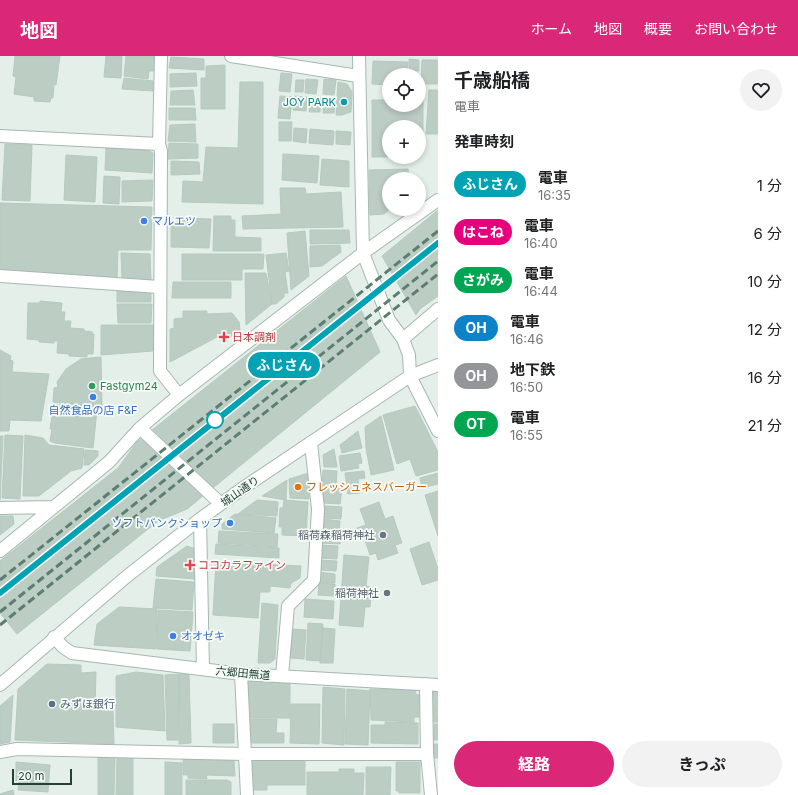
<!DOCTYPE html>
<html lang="ja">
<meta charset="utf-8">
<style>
body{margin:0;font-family:Inter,"Noto Sans JP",sans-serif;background:#f2f2f2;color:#202124;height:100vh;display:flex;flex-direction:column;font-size:15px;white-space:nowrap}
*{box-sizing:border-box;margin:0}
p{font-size:13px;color:#757577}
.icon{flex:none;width:22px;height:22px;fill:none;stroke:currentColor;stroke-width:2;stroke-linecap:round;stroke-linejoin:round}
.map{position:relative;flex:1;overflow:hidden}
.side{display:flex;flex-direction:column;background:#fff;width:360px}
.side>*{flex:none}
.badge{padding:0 8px;border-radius:13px;font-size:14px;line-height:26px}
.controls{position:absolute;left:382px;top:12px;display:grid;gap:8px}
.controls a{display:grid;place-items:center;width:44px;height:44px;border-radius:50%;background:#fff;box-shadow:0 2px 6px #0003;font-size:20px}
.scale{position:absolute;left:12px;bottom:10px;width:60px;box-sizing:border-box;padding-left:4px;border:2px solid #214336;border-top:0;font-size:11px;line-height:14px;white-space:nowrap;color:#214336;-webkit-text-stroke:3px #f5fbf7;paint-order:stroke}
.map>.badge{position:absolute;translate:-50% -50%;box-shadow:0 0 0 2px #fff}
h2{padding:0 16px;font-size:15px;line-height:36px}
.round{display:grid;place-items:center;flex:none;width:42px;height:42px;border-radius:21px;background:#f2f2f2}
.head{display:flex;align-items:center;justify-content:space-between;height:68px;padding:0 16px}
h1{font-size:19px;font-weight:700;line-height:30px}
.cta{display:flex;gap:8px;margin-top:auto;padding:8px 16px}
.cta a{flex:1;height:46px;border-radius:24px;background:#db2777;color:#fff;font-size:16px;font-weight:700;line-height:46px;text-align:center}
.cta a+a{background:#f2f2f2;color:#202124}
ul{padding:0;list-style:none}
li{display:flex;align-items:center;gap:12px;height:48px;padding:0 16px}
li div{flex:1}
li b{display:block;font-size:15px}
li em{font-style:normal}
li .badge{min-width:44px;font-weight:700;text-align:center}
header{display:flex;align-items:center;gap:24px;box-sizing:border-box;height:56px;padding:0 20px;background:#db2777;color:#fff}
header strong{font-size:19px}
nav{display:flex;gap:22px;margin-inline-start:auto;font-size:14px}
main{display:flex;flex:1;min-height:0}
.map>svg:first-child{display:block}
</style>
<header>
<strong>地図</strong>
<nav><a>ホーム</a><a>地図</a><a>概要</a><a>お問い合わせ</a></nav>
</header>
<main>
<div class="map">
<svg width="438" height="739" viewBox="0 0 438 739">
<rect width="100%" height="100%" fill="#e4efe9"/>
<path fill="#bccdc4" stroke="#b5cabf" d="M15 0H60L56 29 54 28 53 42H51L50 46 34 45V41L14 38 16 21 13 20Z
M106 0H122L121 22 104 21Z
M126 0H155L154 15H149L148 23 124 20Z
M171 1 204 3V14L169 12Z
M409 3 419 4V15H409Z
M422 4H438V28H421Z
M373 5 408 6 407 19H389V29L372 28Z
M225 9V53H201V22H206V10Z
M196 17 197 30 170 31V18Z
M281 17 292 18 290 36 279 35Z
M124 22 153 25V35L122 33Z
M306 23 318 24 316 38 305 37Z
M324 23 336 24 334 39 323 38Z
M296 24H304L303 36H295Z
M240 26H263V148L182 146 183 125 203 126 206 91 238 92Z
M338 26 347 28 352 36 351 56 342 59H336Z
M193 34 195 49H170L171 35Z
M429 34H438V78H426Z
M280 40 292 41 290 63 278 62Z
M294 40 307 41 306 55 293 54Z
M310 41 321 42 320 56H309Z
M324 42H335L334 57H323Z
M372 44H389V49H419V44H423V77H419V71H389V101H372Z
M169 52H195L196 64H169Z
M279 66H292L291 85H279Z
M195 68 196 86 168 85 170 69Z
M294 72 307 73 306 87 293 85Z
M310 73 334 75 333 89 309 87Z
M336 75 351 76 350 89 336 88Z
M169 87 198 88V102L168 103Z
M5 88 32 89 30 145 2 144Z
M106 91 148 94 153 97 152 117 105 114Z
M283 98 319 100 317 127 282 124Z
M66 99 97 101 95 146 64 144Z
M322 103 349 105V131L320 129Z
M171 105 199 106 200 118 171 119Z
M408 113 409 123H389L390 153 384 158 370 159 369 114Z
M104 120 120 121 119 148 103 147Z
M153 124 152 145 122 146V125Z
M280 132H305L306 138 341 136 343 171 243 173 242 160 281 158Z
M0 147 152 151 151 194H118L117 223 0 216Z
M438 154V240L420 253 416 259 382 200Z
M214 160H231V164H235V181L261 182V195H213Z
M181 162 211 163 209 192 171 191V171Z
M310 174H349L350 187 310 188Z
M305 175 309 220 291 234 287 177Z
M340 189 341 196 322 210 310 211V190Z
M121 197 150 198 151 225 122 224Z
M286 197 289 215 285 216 288 237H284V241L276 248H272L266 199Z
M182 198H264L263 213H242V224H182Z
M245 217H266L272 248 246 269Z
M346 220 380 296 187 453 158 465 17 578 0 557V505L118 412 137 386Z
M173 226H231V242H172Z
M117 235 151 236V246H117Z
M40 245 62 247 61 256H65L64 265H71L70 272 84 273V275L92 276V278H94L93 298H87V301L69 300V298L57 297 58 285H54V287L39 286V284L27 283 28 247H40Z
M117 248H152L151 267H118Z
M183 255H207V258L232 257 239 266 240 274 223 286 217 281 170 306V273L174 272V263L183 262Z
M101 269H154L153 295 101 299Z
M0 294 11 300 10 304 13 305 12 316 49 318 41 365 10 364 9 375H0Z
M101 301 102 352 53 346 54 332 58 331 57 326 66 313 81 303Z
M54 348 97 354 93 392 55 387 50 385 52 373H50Z
M415 350 438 396V414L416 420 410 403 397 408 383 359Z
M381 360 394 414 371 419 366 392 365 371Z
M358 375 362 392 342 397 340 389Z
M5 379 23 380 20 443 2 442Z
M25 379 43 382 49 389 84 393 82 412 71 415 39 440H23Z
M0 380H3L0 444Z
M334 393 337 411H324L323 399Z
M85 394 98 395V400L89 409H84Z
M360 397 362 407 358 408 359 412 341 415 339 400Z
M323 414 337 415 336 430H322Z
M364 415 365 422 358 423 360 437 348 438 345 417Z
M309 417V443L290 442 289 423Z
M438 417V428L422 432 420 422Z
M287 424 286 444 262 440Z
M324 432 342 433 340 448 323 447Z
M438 435V480L425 439Z
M257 444 278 446 277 460 238 458Z
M284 444 308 446 306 480 282 479V471H279L280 452H283Z
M379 446 385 463 393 460 402 487 395 489 398 497 378 504 376 497 370 499 364 481 358 483 354 473 366 469 360 453Z
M325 450 342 451 341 463 324 462Z
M235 458 276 462 274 477 222 473V468Z
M0 460H13L14 468 0 479Z
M322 463 340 465 339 475 322 473Z
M219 475 278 478 277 491 218 487Z
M322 476 341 477 340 488 321 487Z
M429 486 438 513V524L422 529 410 493Z
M216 488 279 492V502L215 498Z
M321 489 338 490 337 503 320 502Z
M187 490 198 494 196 523 156 520 157 511Z
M344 499 369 501 366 530 372 531 370 551H365L363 571 339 569Z
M319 504 337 505 336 515 319 514Z
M216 506 301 510 300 522 291 527 290 532 270 530V536H260L258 562 213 559Z
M318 516 335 518V527L318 526Z
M156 523 194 526 192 554 153 552Z
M319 527 335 528 334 540 318 539Z
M305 543 334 545 333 563 304 561Z
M262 547 278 549 275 603 270 607H258Z
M119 551 157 553 156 593 94 589 97 568Z
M158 554 193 556 190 595 157 593Z
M308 567 323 568 320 605 306 604Z
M323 572 335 573 333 607H320Z
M293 573 306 574 304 603 290 602Z
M47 608 81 609V617L96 616 95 654H113L114 688 15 684 18 633Z
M136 616 163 619 165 675 116 671V620Z
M179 618H189L191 687 179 688Z
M179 618 178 684H167L165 619Z
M251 622 290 625V662H248V625Z
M323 631 345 633 344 689 322 687Z
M347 633 370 635 368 689 345 688Z
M370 633 416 634 415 638 419 639V661H414V666L371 664Z
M430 635H438V666H430Z
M13 639 10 686 0 688V650Z
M291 648H320L319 688 290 687Z
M249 663H277L276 677H284V687H252L249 685Z
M385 666 418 667V688L371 687V669H385Z
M213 668H234V687H213Z
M434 668H438V684H434Z
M434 688H438V702H433Z
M183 700 231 701 234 705 235 720 206 719 207 723 188 722V719H183Z
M98 701H115L114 739H98Z
M117 701 133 702V739H116Z
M305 702V729H267V734H251V703Z
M16 706 50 709 48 736 18 734 19 725H16Z
M165 706 182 707V739H165Z
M396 706H420V737H399V735H396Z
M366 711H391L390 739H366Z
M339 713H354V717H364L363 739H307V716H339Z
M186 724H227L231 726V739H186Z
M13 734 14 739H0V738Z"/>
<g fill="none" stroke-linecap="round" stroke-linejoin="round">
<g stroke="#a6b8b0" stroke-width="14">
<path id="minor" d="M161 0 159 88 161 95 160 315 179 339
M231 0 358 20
M359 0 363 197 389 264 403 283 409 299 410 320 438 375
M0 80 159 88
M0 220 159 231
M403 283 438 253
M140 372 221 448
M0 452 53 451
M200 463 203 613
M0 495 109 406 140 372 179 339 363 197 438 144
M54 581 63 591 72 597 241 618 438 629
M241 618 247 739
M282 620 288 550 314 524 318 453 311 387
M426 628 427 698 431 739
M0 629 126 521 200 463 243 432 410 320 438 309
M0 696 17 693 245 698H427"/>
</g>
<use href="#minor" stroke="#fff" stroke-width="12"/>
<path stroke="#5b7e71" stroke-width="3" stroke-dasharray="8 4" stroke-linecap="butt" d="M0 524 438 175
M0 537 438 187
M0 556 438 205
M0 569 438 218"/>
</g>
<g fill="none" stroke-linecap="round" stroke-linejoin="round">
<g stroke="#fff" stroke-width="9">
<path id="line" d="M0 537 438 187"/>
</g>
<use href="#line" stroke="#00a3b4" stroke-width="6"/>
</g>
<circle fill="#0f9aa8" stroke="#f5fbf7" stroke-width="1.5" cx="344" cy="46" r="4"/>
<g fill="#3f7fe0" stroke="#f5fbf7" stroke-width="1.5">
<circle cx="144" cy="165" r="4"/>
<circle cx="93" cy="341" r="4"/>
<circle cx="230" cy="467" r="4"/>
<circle cx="173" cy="580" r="4"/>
</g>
<g fill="#e0444e" stroke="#f5fbf7" stroke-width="1.5">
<path d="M222 275h4v4h4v4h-4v4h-4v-4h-4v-4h4z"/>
<path d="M188 503h4v4h4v4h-4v4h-4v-4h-4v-4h4z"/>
</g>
<circle fill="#2e9e5b" stroke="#f5fbf7" stroke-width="1.5" cx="92" cy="330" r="4"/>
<circle fill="#fff" stroke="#00a3b4" stroke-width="2" cx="215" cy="364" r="8"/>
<circle fill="#e8710a" stroke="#f5fbf7" stroke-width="1.5" cx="298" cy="431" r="4"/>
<g fill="#6b7280" stroke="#f5fbf7" stroke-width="1.5">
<circle cx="383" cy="479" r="4"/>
<circle cx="387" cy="537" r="4"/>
</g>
<circle fill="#5c6f8a" stroke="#f5fbf7" stroke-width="1.5" cx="52" cy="648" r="4"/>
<g text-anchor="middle" stroke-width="3.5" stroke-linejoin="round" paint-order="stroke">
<g font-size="11" fill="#0d838f" stroke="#f5fbf7" text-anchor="end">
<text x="336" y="50">JOY PARK</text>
</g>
<g font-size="11" fill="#366cbe" stroke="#f5fbf7" text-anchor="start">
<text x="152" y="169">マルエツ</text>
<text x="93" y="358" text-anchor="middle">自然食品の店 F&amp;F</text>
<text x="222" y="471" text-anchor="end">ソフトバンクショップ</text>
<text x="181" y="584">オオゼキ</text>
</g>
<g font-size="11" fill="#be3a42" stroke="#f5fbf7" text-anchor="start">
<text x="232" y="285">日本調剤</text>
<text x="198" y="513">ココカラファイン</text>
</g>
<g font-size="11" fill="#27864d" stroke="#f5fbf7" text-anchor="start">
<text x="100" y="334">Fastgym24</text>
</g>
<g font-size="11" fill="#c56008" stroke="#f5fbf7" text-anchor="start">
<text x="306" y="435">フレッシュネスバーガー</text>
</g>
<g font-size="11" fill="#214336" stroke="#f5fbf7">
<text transform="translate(240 435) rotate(-35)" y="4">城山通り</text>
<text transform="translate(243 617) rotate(5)" y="4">六郷田無道</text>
</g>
<g font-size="11" fill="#5b616d" stroke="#f5fbf7" text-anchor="end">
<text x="375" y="483">稲荷森稲荷神社</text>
<text x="379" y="541">稲荷神社</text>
</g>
<g font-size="11" fill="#4e5e75" stroke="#f5fbf7" text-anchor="start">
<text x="60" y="652">みずほ銀行</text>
</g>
</g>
</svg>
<div class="controls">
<a><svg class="icon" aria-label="locate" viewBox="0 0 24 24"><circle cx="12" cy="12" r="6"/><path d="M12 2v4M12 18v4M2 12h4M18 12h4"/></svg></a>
<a>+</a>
<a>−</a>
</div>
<div class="scale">20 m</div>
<b class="badge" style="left:284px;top:309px;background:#00a3b4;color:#fff">ふじさん</b>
</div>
<section class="side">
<div class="head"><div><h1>千歳船橋</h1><p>電車</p></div><a class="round"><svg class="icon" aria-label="heart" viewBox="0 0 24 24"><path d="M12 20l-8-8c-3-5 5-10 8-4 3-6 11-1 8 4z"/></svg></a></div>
<h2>発車時刻</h2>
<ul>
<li><span class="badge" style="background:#00a3b4;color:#fff">ふじさん</span><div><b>電車</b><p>16:35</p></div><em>1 分</em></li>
<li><span class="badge" style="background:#e6007e;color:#fff">はこね</span><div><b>電車</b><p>16:40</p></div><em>6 分</em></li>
<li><span class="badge" style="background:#00a651;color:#fff">さがみ</span><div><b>電車</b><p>16:44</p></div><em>10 分</em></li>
<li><span class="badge" style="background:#0d82c7;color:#fff">OH</span><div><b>電車</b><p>16:46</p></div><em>12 分</em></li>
<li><span class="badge" style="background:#939598;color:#fff">OH</span><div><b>地下鉄</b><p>16:50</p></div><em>16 分</em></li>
<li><span class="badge" style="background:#00a650;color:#fff">OT</span><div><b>電車</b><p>16:55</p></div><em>21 分</em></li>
</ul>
<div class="cta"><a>経路</a><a>きっぷ</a></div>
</section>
</main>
